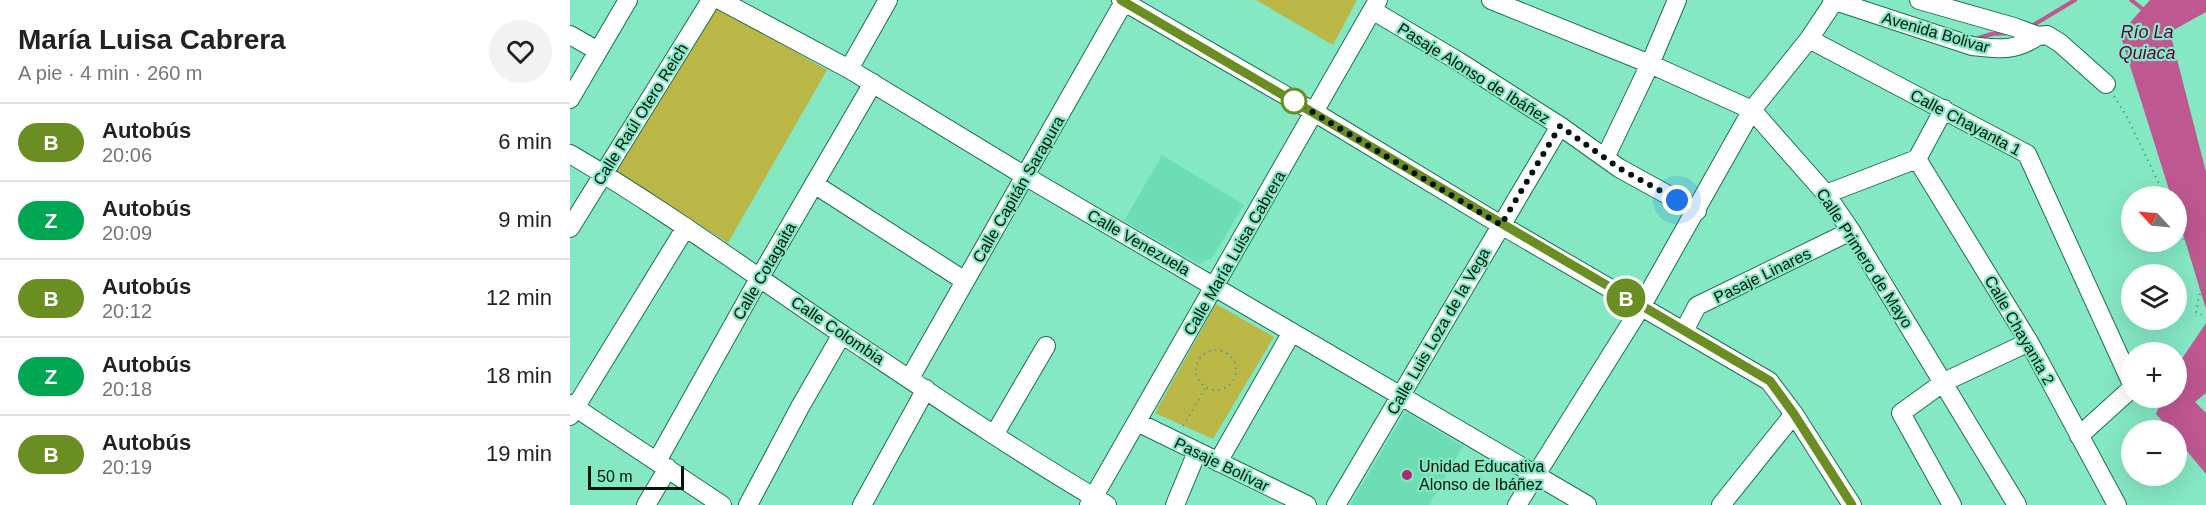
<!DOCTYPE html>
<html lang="es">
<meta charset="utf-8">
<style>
body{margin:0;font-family:Arial,sans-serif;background:#f2f2f2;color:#222;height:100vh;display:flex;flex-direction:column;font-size:22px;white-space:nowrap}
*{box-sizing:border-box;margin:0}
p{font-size:20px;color:#767676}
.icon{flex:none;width:33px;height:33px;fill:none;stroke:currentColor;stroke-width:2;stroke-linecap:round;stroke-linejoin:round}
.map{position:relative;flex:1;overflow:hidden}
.drawer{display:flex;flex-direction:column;background:#fff;width:570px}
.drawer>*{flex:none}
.badge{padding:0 12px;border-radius:20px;font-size:21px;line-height:39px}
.needle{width:39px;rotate:296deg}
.buttons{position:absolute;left:1551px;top:186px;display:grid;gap:12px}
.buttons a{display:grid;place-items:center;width:66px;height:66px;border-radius:50%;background:#fff;box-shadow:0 6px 24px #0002;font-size:30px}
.scale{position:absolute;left:18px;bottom:15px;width:96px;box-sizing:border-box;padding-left:6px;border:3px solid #01140d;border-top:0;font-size:16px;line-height:21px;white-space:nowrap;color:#01140d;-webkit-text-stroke:4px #84e8c3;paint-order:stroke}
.you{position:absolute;width:30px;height:30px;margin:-15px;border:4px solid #fff;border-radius:50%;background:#1a73e8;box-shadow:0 0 0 9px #1a73e833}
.map>.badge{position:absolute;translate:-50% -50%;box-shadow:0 0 0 3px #fff}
.round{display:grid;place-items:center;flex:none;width:63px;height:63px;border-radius:32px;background:#f2f2f2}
.overview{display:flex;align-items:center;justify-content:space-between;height:102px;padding:0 18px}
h1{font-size:28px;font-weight:600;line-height:45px}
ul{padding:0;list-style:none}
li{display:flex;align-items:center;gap:18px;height:78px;padding:0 18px;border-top:2px solid #e0e0e0}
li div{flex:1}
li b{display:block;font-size:22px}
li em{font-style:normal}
li .badge{min-width:66px;font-weight:700;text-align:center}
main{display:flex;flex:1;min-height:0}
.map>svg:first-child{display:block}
</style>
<main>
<section class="drawer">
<div class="overview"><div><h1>María Luisa Cabrera</h1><p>A pie · 4 min · 260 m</p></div><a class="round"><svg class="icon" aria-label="heart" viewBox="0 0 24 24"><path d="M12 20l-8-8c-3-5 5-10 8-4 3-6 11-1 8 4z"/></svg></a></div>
<ul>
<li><span class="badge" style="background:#6b8e23;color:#fff">B</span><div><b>Autobús</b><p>20:06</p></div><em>6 min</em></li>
<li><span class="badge" style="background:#00a651;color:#fff">Z</span><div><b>Autobús</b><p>20:09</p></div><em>9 min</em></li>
<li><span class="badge" style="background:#6b8e23;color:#fff">B</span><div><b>Autobús</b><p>20:12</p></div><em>12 min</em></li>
<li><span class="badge" style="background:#00a651;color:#fff">Z</span><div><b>Autobús</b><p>20:18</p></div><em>18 min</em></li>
<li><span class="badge" style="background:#6b8e23;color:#fff">B</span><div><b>Autobús</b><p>20:19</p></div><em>19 min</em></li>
</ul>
</section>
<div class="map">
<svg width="1636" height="505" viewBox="0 0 1636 505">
<rect width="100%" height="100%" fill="#84e8c3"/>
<path fill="#6dddb5" d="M592 155 674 205 642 258 629 264 554 221Z
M838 413 893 446 859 505H780L834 414Z"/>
<path fill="#bab747" d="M686 0H787L763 45Z
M145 6 257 70 158 243 44 169Z
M646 304 704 337 643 439 585 413Z"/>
<path fill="#bf5791" d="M1580 0H1636V12L1600 32 1636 172V309L1607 214 1606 196H1601L1550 34Z
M1636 323V393L1625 402 1636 413V474L1607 439 1606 430H1600L1586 414 1593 398H1606L1607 366Z"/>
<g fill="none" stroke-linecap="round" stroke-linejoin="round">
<path stroke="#bf5791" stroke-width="4" d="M1561 0 1574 10
M1460 27 1505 0
M1408 38 1422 34 1439 33"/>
<g stroke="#1d6e55" stroke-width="20">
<path id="minor" d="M150 0 279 69 455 176 1017 505
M551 0 744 112 931 225 1199 381 1224 414 1282 505
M921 0 1080 64 1182 110 1256 194 1281 231 1447 505
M1262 0 1402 46C1429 49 1444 52 1468 36
M1349 0 1444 27 1468 36 1477 35 1490 43 1536 84
M802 10 888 61 990 126 1049 168 1127 211
M0 35 28 51
M1239 39 1457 154 1562 384
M279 69 318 0
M0 99 58 0
M0 154C94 209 182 274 273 335 360 393 447 452 537 505
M1035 158 1080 64 1107 0
M1347 159 1459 342 1547 505
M244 184 395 281
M1256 194 1347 159 1374 109
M0 228 141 0
M1114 331 1127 306 1281 231
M340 378 555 0
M0 404 152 505
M0 416 116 227
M567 422 737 505
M424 435 476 346
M1509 436 1562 388
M87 461 190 277 303 83
M648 462 722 332
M76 505 98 468
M178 505 230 407 272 334
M292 505 356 389
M519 505 808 0
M605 505 627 452
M766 505 990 126
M947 505 1071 307 1182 110 1239 39 1265 0
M1151 505 1224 414
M1382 505 1331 413 1374 382 1459 342"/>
</g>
<path stroke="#57a085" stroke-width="2" stroke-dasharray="1.5 4.5" stroke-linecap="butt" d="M1544 96 1557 117 1595 196
M1606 222 1633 278 1626 312 1636 317
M626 370a20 20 0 1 1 40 0a20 20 0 1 1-40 0Z
M613 426 636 387"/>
<use href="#minor" stroke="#fff" stroke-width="18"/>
</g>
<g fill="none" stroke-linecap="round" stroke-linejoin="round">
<g stroke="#fff" stroke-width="14">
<path id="line" d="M551 0 1200 381 1224 414 1282 505"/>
</g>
<use href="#line" stroke="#6b8e23" stroke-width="9"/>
<path stroke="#01140d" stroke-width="6" stroke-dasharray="0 10.8" d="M724 101 931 225 990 126 1049 168 1107 200"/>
</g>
<circle fill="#fff" stroke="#6b8e23" stroke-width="3" cx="724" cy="101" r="12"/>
<circle fill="#a92978" stroke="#84e8c3" stroke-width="2" cx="837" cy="475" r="6"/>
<g text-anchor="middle" stroke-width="4.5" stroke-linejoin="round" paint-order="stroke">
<g font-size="16" fill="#01140d" stroke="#84e8c3">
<text transform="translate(1366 32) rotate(16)" y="6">Avenida Bolivar</text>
<text transform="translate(904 73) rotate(32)" y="6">Pasaje Alonso de Ibáñez</text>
<text transform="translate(70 114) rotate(-58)" y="6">Calle Raúl Otero Reich</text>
<text transform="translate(1396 122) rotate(28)" y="6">Calle Chayanta 1</text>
<text transform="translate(448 189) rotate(-60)" y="6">Calle Capitán Sarapura</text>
<text transform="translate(569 242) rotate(30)" y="6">Calle Venezuela</text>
<text transform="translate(664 253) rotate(-60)" y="6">Calle María Luisa Cabrera</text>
<text transform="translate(1295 258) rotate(57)" y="6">Calle Primero de Mayo</text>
<text transform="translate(194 271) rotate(-60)" y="6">Calle Cotagaita</text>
<text transform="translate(1192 275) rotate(-26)" y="6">Pasaje Linares</text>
<text transform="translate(268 330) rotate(34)" y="6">Calle Colombia</text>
<text transform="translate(1450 330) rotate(60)" y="6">Calle Chayanta 2</text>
<text transform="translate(868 331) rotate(-60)" y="6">Calle Luis Loza de la Vega</text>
<text transform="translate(652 464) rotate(26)" y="6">Pasaje Bolívar</text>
</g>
<g font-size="16" fill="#01140d" stroke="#84e8c3" text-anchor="start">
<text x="849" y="472">Unidad Educativa<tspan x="849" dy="18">Alonso de Ibáñez</tspan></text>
</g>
<g font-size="18" font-style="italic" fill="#604" stroke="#84e8c3">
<text x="1577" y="38">Río La<tspan x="1577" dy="21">Quiaca</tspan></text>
</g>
</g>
</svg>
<div class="buttons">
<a><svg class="needle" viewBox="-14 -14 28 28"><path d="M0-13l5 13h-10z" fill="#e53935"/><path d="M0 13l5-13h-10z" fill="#767676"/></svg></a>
<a><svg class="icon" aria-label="layers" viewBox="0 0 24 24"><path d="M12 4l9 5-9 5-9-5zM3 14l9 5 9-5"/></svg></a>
<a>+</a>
<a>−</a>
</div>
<div class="scale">50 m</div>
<div class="you" style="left:1107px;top:200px"></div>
<b class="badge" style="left:1056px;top:298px;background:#6b8e23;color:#fff">B</b>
</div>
</main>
